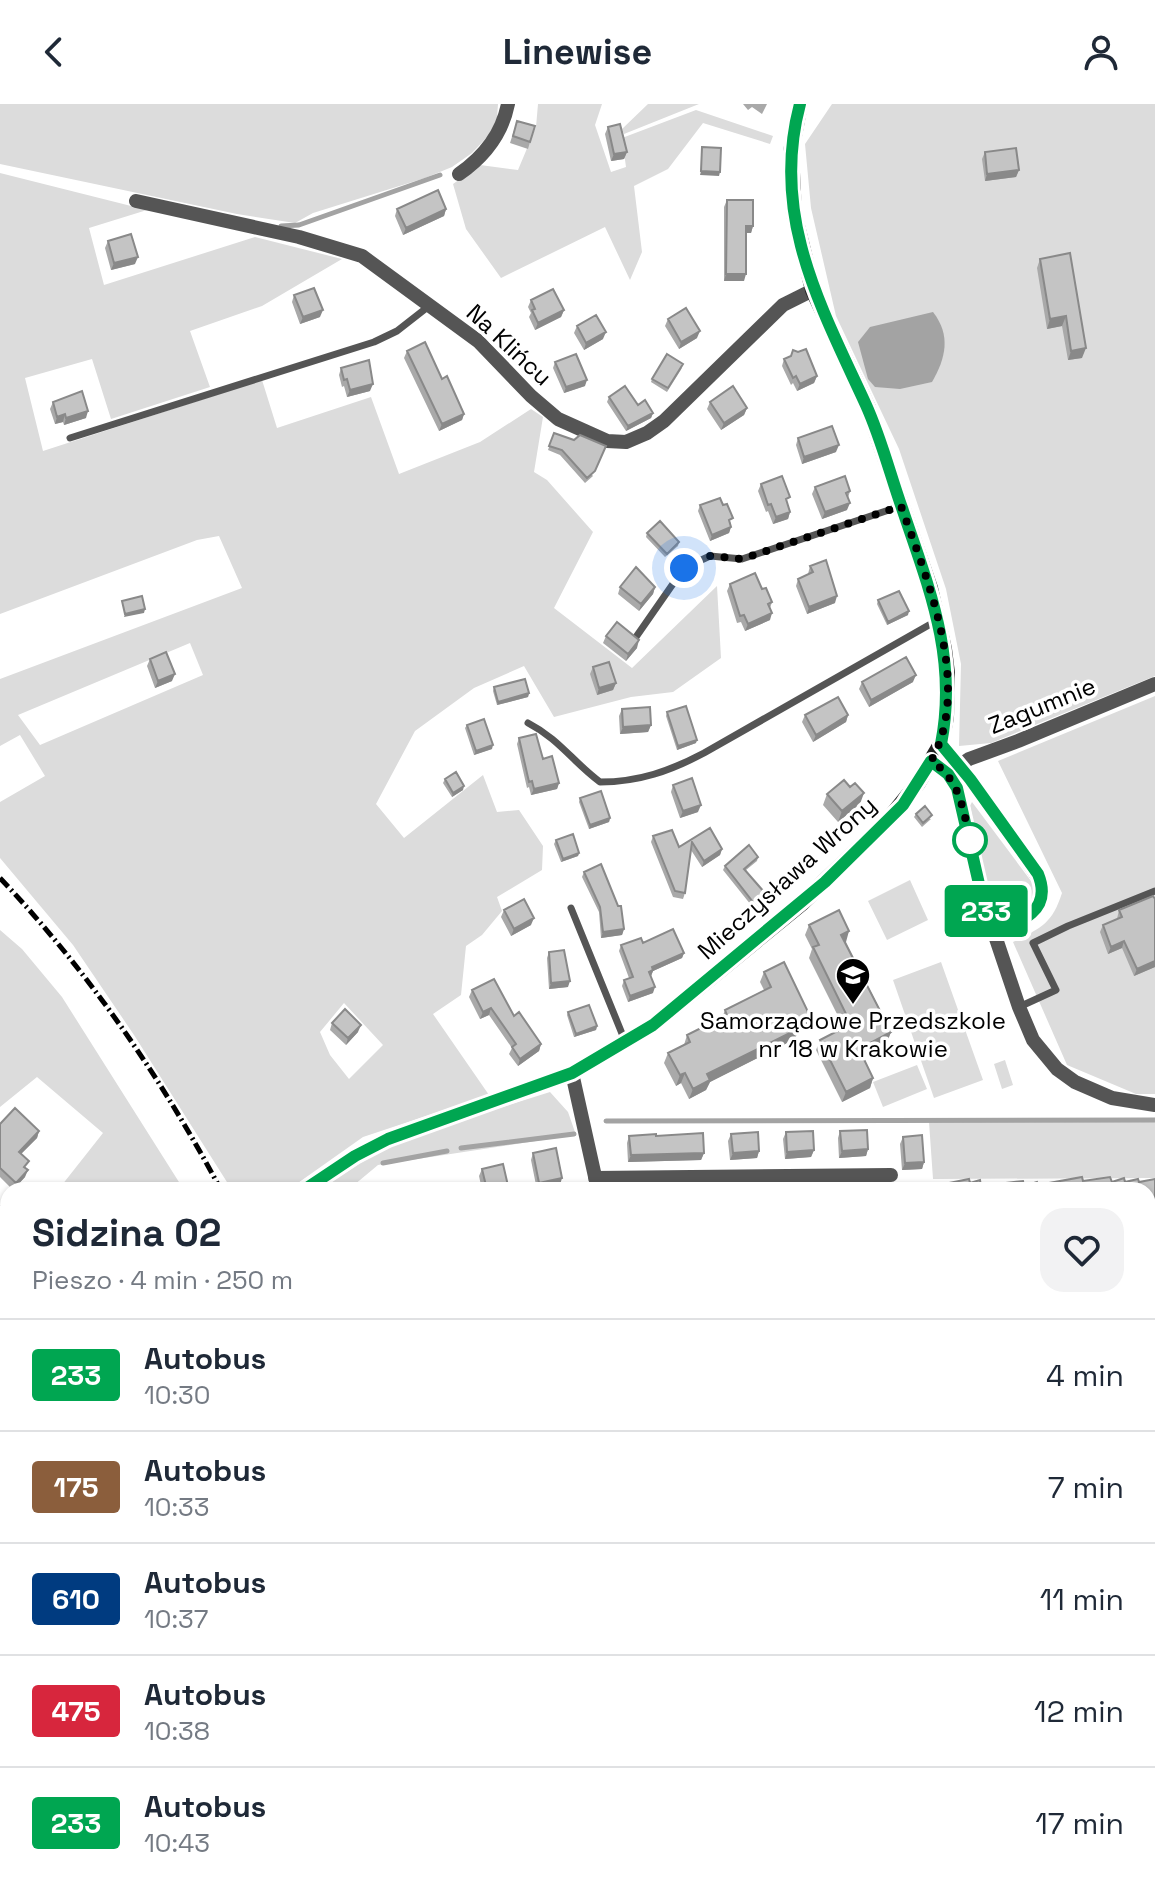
<!DOCTYPE html>
<html lang="pl">
<meta charset="utf-8">
<style>
body{margin:0;font-family:"Space Grotesk",sans-serif;background:#f2f2f3;color:#1f2937;height:100vh;display:flex;flex-direction:column;font-size:30px;white-space:nowrap}
*{box-sizing:border-box;margin:0}
p{font-size:26px;color:#747a83}
.icon{flex:none;width:44px;height:44px;fill:none;stroke:currentColor;stroke-width:2;stroke-linecap:round;stroke-linejoin:round}
.map{position:relative;flex:1;overflow:hidden}
.panel{position:absolute;left:0px;top:1078px;width:1156px;height:714px;display:flex;flex-direction:column;background:#fff;border-radius:24px 24px 0 0;box-shadow:0 2px 6px #0004}
.panel>*{flex:none}
.badge{padding:0 16px;border-radius:6px;font-size:28px;line-height:52px}
.you{position:absolute;width:40px;height:40px;margin:-20px;border:6px solid #fff;border-radius:50%;background:#1a73e8;box-shadow:0 0 0 12px #1a73e833}
.map>.badge{position:absolute;translate:-50% -50%;box-shadow:0 0 0 4px #fff}
.round{display:grid;place-items:center;flex:none;width:84px;height:84px;border-radius:24px;background:#f2f2f3}
.overview{display:flex;align-items:center;justify-content:space-between;height:136px;padding:0 32px}
h1{font-size:38px;font-weight:700;line-height:60px}
ul{padding:0;list-style:none}
li{display:flex;align-items:center;gap:24px;height:112px;padding:0 32px;border-top:2px solid #e0e1e3}
li div{flex:1}
li b{display:block;font-size:30px}
li em{font-style:normal}
li .badge{min-width:88px;font-weight:700;text-align:center}
header{display:flex;justify-content:space-between;align-items:center;height:104px;padding:0 32px;background:#fff;font-size:36px;font-weight:700}
.map>svg:first-child{display:block}
</style>
<header><svg class="icon" aria-label="back" viewBox="0 0 24 24"><path d="M15 5l-7 7 7 7"/></svg>Linewise<svg class="icon" aria-label="person" viewBox="0 0 24 24"><circle cx="12" cy="8" r="4"/><path d="M4 21q1-7 8-7t8 7"/></svg></header>
<div class="map">
<svg width="1155" height="1791" viewBox="0 0 1155 1791">
<rect width="100%" height="100%" fill="#fff"/>
<path fill="#dcdcdc" fill-rule="evenodd" d="M0 0H498L497 14 488 32 472 49 452 63 425 74 313 109 295 119 237 110 0 60Z
M538 0H602L595 21 611 68 626 63 622 34 696 6 773 32 770 40 703 19 668 65 634 82 642 148 630 176 605 123 501 174 466 125 453 80 480 61 518 66 536 23Z
M648 0H699L624 30 622 25Z
M832 0H1155V572L991 639 959 642 961 560 946 485 899 345 836 212 811 104 805 40Z
M0 69 147 106 89 124 104 181 255 133 342 155 262 202 190 227 210 283 111 315 92 255 25 274 43 347 262 276 277 324 371 293 399 370 480 338 531 305 543 313 534 368 547 376 593 428 554 504 632 564 717 482 721 554 673 588 631 593 554 613 524 562 474 584 415 627 376 700 404 734 483 671 497 708 519 706 543 742 542 766 497 793 502 807 482 831 466 842 461 891 433 910 489 991 363 1033 288 1086H232L134 931 73 841 0 754V698L45 672 20 631 0 642V575L242 484 219 432 197 436 0 510ZM190 539 203 571 40 641 18 611ZM344 899 383 941 349 975 330 951 320 928Z
M1155 592V990H1136L1067 961 1013 838C1041 824 1052 820 1062 789L998 657Z
M972 698 1034 781 1032 796 1021 807 1006 808 996 803 989 791 970 702Z
M910 776 928 816 887 836 868 797Z
M0 826 22 845 62 893 184 1086H58L103 1029 37 973 0 1003Z
M941 858 983 976 934 994 893 876Z
M1005 956 1013 981 1002 985 994 960Z
M917 961 927 985 883 1003 873 978Z
M550 988 568 1008 576 1031 378 1061 348 1086H319L382 1045 433 1025Z
M929 1018H1155V1074L933 1075Z
M1148 1134H1155V1178H1148Z
M1148 1239H1155V1656L1148 1658Z
M0 1251 8 1254V1333L0 1336Z
M0 1337 8 1350V1392L0 1397Z
M8 1558V1701L0 1694V1563Z
M1155 1707V1779L1148 1782V1709Z
M1043 1784H1142L1123 1791H1017Z"/>
<path fill="#a3a3a3" d="M933 208C951 231 946 254 932 278L900 285 875 283 868 275 858 238 870 223Z"/>
<g fill="none" stroke-linecap="round" stroke-linejoin="round">
<path stroke="#a3a3a3" stroke-width="5" d="M281 122 299 121 440 71
M606 1017 1155 1016
M461 1044 574 1030
M383 1059 447 1047
M1131 1791 1155 1782"/>
<path stroke="#555" stroke-width="7" d="M70 334 374 238 397 227 429 202
M636 533 684 464 710 452 742 455 901 402
M528 619C559 635 572 657 600 678 639 678 670 667 704 649L936 517
M571 804 625 937
M1019 903 1056 886 1033 839 1068 822 1155 787"/>
<path stroke="#555" stroke-width="14" d="M459 70C485 52 502 30 508 0
M136 97 299 133 362 152 478 237 531 292 558 315 607 337 626 338 647 329 664 317 783 201 813 186
M941 640 980 689 1042 779C1046 810 1017 819 993 827
M931 657 948 670 957 684 982 793 1019 903 1033 936 1057 965 1075 978 1112 994 1155 1001
M951 667 969 655 1018 637 1155 580
M572 969 598 1086
M595 1074 891 1071
M0 1729 8 1726
M457 1784 460 1791
M789 1784 790 1791
M11 1791 33 1784"/>
<path stroke="#222" stroke-width="16" d="M304 1086 355 1052 388 1035 572 969 653 921 802 799 889 715 918 679 941 640 946 613 947 569 944 545 930 484 868 304 813 186 794 110 791 48 800 0
M0 1109 8 1112"/>
<path stroke="#000" stroke-width="5" stroke-dasharray="12 4 2 4" stroke-linecap="butt" d="M0 774C88 867 161 973 221 1086
M480 1784 482 1791"/>
</g>
<path fill="#a9a9a9" d="M743 0H767L762 10 752 3 748 6Z
M517 17 530 38 528 45 510 39Z
M608 23 627 48 624 55 611 57 605 30Z
M985 48 1019 66 1016 73 985 77 982 55Z
M727 96 753 122 751 129H746L744 177H724V103Z
M397 105H446L444 112 403 131 395 112Z
M108 137 135 160 111 166 105 144Z
M1070 149 1082 254 1068 256 1062 222 1047 225 1037 164 1040 155Z
M294 191 320 213 300 220 292 198Z
M531 196 564 206 561 213 535 226 529 213 531 209 528 203Z
M668 215 697 234 679 245 665 222Z
M577 222 603 235 584 246 574 229Z
M407 247 442 275 464 310 462 316 439 327 404 254Z
M784 255 817 272 814 279 797 287 793 279 791 281 782 262Z
M555 258 585 282 564 289 553 264Z
M341 264 370 287 347 293 344 282 342 283 339 271Z
M682 264 667 288 651 278 652 275Z
M609 293 638 301 653 309 651 314 626 327 607 298Z
M53 298 86 314 64 321 63 318 55 320 50 305Z
M710 298 747 304 744 311 721 326 707 305Z
M554 329 593 372 585 379 560 351 548 346Z
M798 334 836 348 802 360 796 341Z
M761 380 787 400 790 408 788 415 773 420 768 407 766 408 758 387Z
M815 383 850 387 848 394 847 406 822 415 812 390Z
M700 401H723L731 420V423L729 429 710 437 698 407Z
M647 429 679 438 678 442 665 453 646 433Z
M810 462 835 499 807 510 796 482 798 475 808 470Z
M730 480 762 485 772 498 770 504V516L745 527 741 518 737 519 727 487Z
M620 483H655L653 490 639 507 618 490Z
M878 496 908 511 887 521 877 500Z
M606 532 637 544 626 557 603 539Z
M150 555 172 577 155 584 147 562Z
M593 563 616 579 613 586 597 591 590 570Z
M862 578H913L869 603 859 585Z
M494 583 529 589 528 593 497 601 493 587Z
M622 605 651 621 648 628 620 630 619 612Z
M667 608 696 639 677 646 666 612Z
M805 611H848L846 618 813 638 802 618Z
M467 621 492 645 474 651 465 624Z
M519 634 543 655 559 679 557 685 531 691 529 683 527 684 517 640Z
M445 675 463 686 452 693 443 679Z
M673 681 698 708 680 714 671 688Z
M827 690 860 700 838 718 823 701Z
M580 694 610 714 609 718 589 725 579 698Z
M916 710 931 715 922 723 914 713Z
M710 724 722 745 720 751 702 763 691 746 685 789 683 795 673 793 651 738 653 732 679 743Z
M556 736 579 749 578 752 561 758 554 740Z
M758 753 757 757 746 766 771 801 759 811 723 766 725 762Z
M584 768 618 802 624 825 622 831 601 834 599 808 582 773Z
M504 806 531 821 511 832 501 813Z
M1119 806 1155 863 1134 872 1122 844 1108 850 1100 828 1103 821 1117 815Z
M809 821 846 838 891 928 887 938 862 951 873 974 870 984 842 998 816 946 820 936 844 924 809 854 812 845 805 831Z
M643 839 684 849 682 854 653 867 651 872 653 889 628 898 622 882 624 876 629 874 619 847 621 841Z
M549 848 568 883 549 885 547 854Z
M764 868 806 923 798 927 795 935 710 978 706 986 689 995 681 979 676 982 664 959 668 949 684 941 687 931 722 914 725 906 764 886 760 878Z
M472 886 514 912 541 940 539 947 518 962 509 950 512 944 489 911 480 915 469 893Z
M568 908 597 922 596 926 574 933 567 911Z
M332 919 358 928 346 941 330 926Z
M0 1020 39 1027 37 1034 21 1050 26 1065 25 1073 13 1086 0 1073Z
M840 1027 868 1045 866 1052 839 1054 838 1034Z
M786 1028 814 1046 811 1053 785 1055 783 1035Z
M731 1030 759 1047 757 1054 730 1056 728 1037Z
M629 1032H656L704 1049 701 1056 628 1058 627 1039Z
M903 1033 924 1058 922 1065 902 1066 900 1040Z
M533 1049 560 1081 537 1086 531 1056Z
M482 1065 509 1086H482L479 1072Z
M219 1784H247L248 1791H220Z
M706 1784H753L754 1791H708Z"/>
<path fill="#898989" d="M627 48 624 55 611 57 614 50Z
M1019 66 1016 73 985 77 987 70Z
M701 67 720 68 719 72 700 71Z
M446 105 444 112 403 131 406 124Z
M746 122H753L751 129H743Z
M138 153 135 160 111 166 114 159Z
M726 170H746L744 177H724Z
M323 206 320 213 300 220 303 213Z
M564 206 561 213 535 226 538 219Z
M1066 212 1062 222 1047 225 1050 215Z
M700 227 697 234 679 245 681 238Z
M606 228 603 235 584 246 586 239Z
M1086 244 1082 254 1068 256 1071 247Z
M817 272 814 279 797 287 800 280Z
M587 276 585 282 564 289 566 283Z
M373 280 370 287 347 293 350 286Z
M747 304 744 311 721 326 724 319Z
M88 307 86 314 64 321 66 314Z
M653 309 651 314 626 327 628 322Z
M65 310 63 318 55 320 57 313Z
M464 310 462 316 439 327 442 320Z
M839 341 836 348 802 360 804 353Z
M850 399 847 406 822 415 825 408Z
M790 408 788 415 773 420 776 413Z
M731 423 729 429 710 437 712 431Z
M655 483 653 490 639 507 641 500Z
M837 492 835 499 807 510 809 503Z
M145 505 144 509 124 513 125 510Z
M909 507 908 511 887 521 888 518Z
M772 509 770 516 745 527 748 520Z
M639 536 637 544 626 557 628 550Z
M175 570 172 577 155 584 158 577Z
M916 571 913 578 869 603 871 596Z
M616 579 613 586 597 591 599 584Z
M529 589 528 593 497 601 498 598Z
M848 611 846 618 813 638 816 631Z
M651 621 648 628 620 630 623 623Z
M697 636 696 639 677 646 678 642Z
M493 641 492 645 474 651 476 647Z
M559 679 557 685 531 691 534 685Z
M464 682 463 686 452 693 453 689Z
M864 689 860 700 838 718 842 707Z
M701 701 698 708 680 714 683 707Z
M610 714 609 718 589 725 590 721Z
M722 745 720 751 702 763 704 757Z
M579 749 578 752 561 758 563 755Z
M534 814 531 821 511 832 514 825Z
M624 825 622 831 601 834 603 828Z
M849 827 846 838 837 841 841 831Z
M1124 837 1122 844 1108 850 1111 843Z
M684 849 682 854 653 867 651 872 647 874 652 863Z
M1155 857V863L1134 872 1137 865Z
M570 877 568 883 549 885 551 879Z
M655 883 653 889 628 898 630 892Z
M491 904 489 911 480 915 483 908Z
M810 912 806 923 798 927 795 935 710 978 706 986 689 995 693 985 707 970Z
M361 921 358 928 346 941 348 934Z
M597 922 596 926 574 933 576 930Z
M891 928 887 938 855 955 859 945Z
M541 940 539 947 518 962 520 955Z
M685 969 681 979 676 982 680 971Z
M873 974 870 984 842 998 846 988Z
M39 1027 37 1034 16 1055 19 1048Z
M868 1045 866 1052 839 1054 842 1047Z
M814 1046 811 1053 785 1055 787 1048Z
M759 1047 757 1054 730 1056 733 1049Z
M704 1049 701 1056 628 1058 631 1051Z
M924 1058 922 1065 902 1066 905 1059Z
M28 1066 25 1073 13 1086 16 1079Z
M562 1074 560 1081 537 1086 539 1079Z
M1155 1101V1107L1148 1109V1102Z
M8 1518V1523L0 1528V1523Z
M108 1784H149L105 1791Z
M951 1784 949 1787 934 1791 935 1788Z"/>
<path fill="#c4c4c4" stroke="#898989" stroke-width="2" d="M517 17 535 22 530 38 513 32Z
M620 20 627 48 614 50 608 23Z
M702 43 721 44 720 68 701 67Z
M1016 44 1019 66 987 70 985 48Z
M438 86 446 105 406 124 397 105Z
M727 96H753V122H746V170H726Z
M131 130 138 153 114 159 108 137Z
M1070 149 1086 244 1071 247 1066 212 1050 215 1040 155Z
M314 184 323 206 303 213 294 191Z
M553 185 564 206 538 219 532 206 535 205 531 196Z
M686 204 700 227 681 238 668 215Z
M596 211 606 228 586 239 577 222Z
M425 238 442 275 447 272 464 310 442 320 407 247Z
M806 245 817 272 800 280 796 272 793 274 784 255 791 252 793 246 798 248Z
M576 250 587 276 566 283 555 258Z
M667 250 683 260 668 284 652 275Z
M369 256 373 280 350 286 347 275 344 276 341 264Z
M625 282 638 301 645 296 653 309 628 322 609 293Z
M733 282 747 304 724 319 710 298Z
M82 287 88 307 66 314 65 310 57 313 53 298Z
M832 322 839 341 804 353 798 334Z
M554 329 574 336 580 331 606 342 595 367 587 374 562 346 549 342Z
M782 372 790 393 786 395 790 408 776 413 771 400 768 401 761 380Z
M845 372 850 387 846 389 850 399 825 408 815 383Z
M720 394 723 401 727 400 733 414 729 416 731 423 712 431 700 401Z
M660 417 679 438 667 450 647 429Z
M826 456 837 492 809 503 798 475 813 468 810 462Z
M636 463 655 483 641 500 620 483Z
M755 469 762 485 766 484 772 498 768 500 772 509 748 520 744 511 740 512 730 480Z
M899 487 909 507 888 518 878 496Z
M142 492 145 505 125 510 122 497Z
M617 518 639 536 628 550 606 532Z
M166 548 175 570 158 577 150 555Z
M906 553 916 571 871 596 862 578Z
M609 558 616 579 599 584 593 563Z
M525 575 529 589 498 598 494 583Z
M838 593 848 611 816 631 805 611Z
M686 602 697 636 678 642 667 608Z
M650 603 651 621 623 623 622 605Z
M484 615 493 641 476 647 467 621Z
M536 630 543 655 552 652 559 679 534 685 532 677 529 678 519 634Z
M456 668 464 682 453 689 445 675Z
M692 674 701 701 683 707 673 681Z
M844 676 850 683 855 679 864 689 842 707 827 690Z
M601 687 610 714 590 721 580 694Z
M925 702 932 711 923 719 916 710Z
M710 724 722 745 704 757 692 738 685 789 675 787 653 732 672 726 679 743Z
M573 730 579 749 563 755 556 736Z
M749 741 758 753 744 765 772 797 760 807 725 762Z
M601 760 618 802H621L624 825 603 828 600 803 584 768Z
M1153 792 1155 795V857L1137 865 1124 837 1111 843 1103 821 1122 813 1119 806Z
M524 795 534 814 514 825 504 806Z
M839 806 849 827 841 831 891 928 859 945 873 974 846 988 820 936 851 920 813 843 819 841 809 821Z
M673 825 684 849 652 863 653 866 649 868 655 883 630 892 624 876 633 873 621 841 641 834 643 839Z
M564 846 570 877 551 879 549 848Z
M784 858 810 912 795 920 798 925 707 970 710 976 693 985 685 969 680 971 668 949 690 938 687 931 727 911 725 906 771 883 764 868Z
M494 875 514 912 519 908 541 940 520 955 512 943 516 940 491 904 483 908 472 886Z
M589 901 597 922 576 930 568 908Z
M345 905 361 921 348 934 332 919Z
M15 1004 39 1027 19 1048 29 1057 24 1063 28 1066 16 1079 0 1064V1020Z
M867 1026 868 1045 842 1047 840 1027Z
M813 1027 814 1046 787 1048 786 1028Z
M758 1028 759 1047 733 1049 731 1030Z
M703 1029 704 1049 631 1051 629 1032 656 1030V1032Z
M922 1031 924 1058 905 1059 903 1033Z
M556 1044 562 1074 539 1079 533 1049Z
M503 1060 509 1086H487L482 1065Z
M1082 1073 1083 1077 1110 1073 1112 1078 1124 1074 1125 1078 1138 1075 1139 1078 1155 1075V1101L1148 1102V1086H951L949 1079 969 1075 970 1079 980 1076 981 1082 1023 1077 1024 1082 1037 1078 1038 1081Z
M0 1498 8 1511V1518L0 1523Z
M66 1784H86L88 1791H49Z
M223 1784H247L248 1791H224Z
M711 1784H753L754 1791H713Z
M895 1784H922L924 1791H890L889 1786Z
M934 1784H950L935 1788Z"/>
<g fill="none" stroke-linecap="round" stroke-linejoin="round">
<g stroke="#fff" stroke-width="18">
<path id="line" d="M304 1086 355 1052 388 1035 572 969 653 921 825 778 903 701 931 657 948 670 957 684 982 793 993 827C1021 818 1053 807 1038 770L970 675 941 640C958 554 929 484 902 404 890 370 881 334 866 301 821 203 770 112 800 0"/>
</g>
<use href="#line" stroke="#00a651" stroke-width="12"/>
<path stroke="#000" stroke-width="8" stroke-dasharray="0 14.4" d="M684 464 710 452 742 455 901 402C927 475 973 583 931 657 960 675 963 705 970 736"/>
</g>
<defs>
<g id="school-pin" transform="scale(1.8)"><path d="M0 17L-7.5 6A9.5 9.5 0 1 1 7.5 6Z" fill="#000" stroke="#fff"/><path d="M0-5L7-2L0 1L-7-2ZM-4 1L0 2.5L4 1V4Q0 6-4 4Z" fill="#fff"/></g>
</defs>
<g fill-rule="evenodd">
<use href="#school-pin" x="853" y="871"/>
</g>
<circle fill="#fff" stroke="#00a651" stroke-width="4" cx="970" cy="736" r="16"/>
<g text-anchor="middle" stroke-width="7" stroke-linejoin="round" paint-order="stroke">
<g font-size="24" fill="#000" stroke="#fff">
<text transform="translate(509 241) rotate(43)" y="8">Na Klińcu</text>
<text transform="translate(1042 602) rotate(-22)" y="8">Zagumnie</text>
<text transform="translate(787 774) rotate(-42)" y="8">Mieczysława Wrony</text>
</g>
<g font-size="24" fill="#000" stroke="#fff">
<text x="853" y="925">Samorządowe Przedszkole<tspan x="853" dy="28">nr 18 w Krakowie</tspan></text>
</g>
</g>
</svg>
<div class="you" style="left:684px;top:464px"></div>
<b class="badge" style="left:986px;top:807px;background:#00a651;color:#fff">233</b>
<section class="panel">
<div class="overview"><div><h1>Sidzina 02</h1><p>Pieszo · 4 min · 250 m</p></div><a class="round"><svg class="icon" aria-label="heart" viewBox="0 0 24 24"><path d="M12 20l-8-8c-3-5 5-10 8-4 3-6 11-1 8 4z"/></svg></a></div>
<ul>
<li><span class="badge" style="background:#00a651;color:#fff">233</span><div><b>Autobus</b><p>10:30</p></div><em>4 min</em></li>
<li><span class="badge" style="background:#8b5e3c;color:#fff">175</span><div><b>Autobus</b><p>10:33</p></div><em>7 min</em></li>
<li><span class="badge" style="background:#003b80;color:#fff">610</span><div><b>Autobus</b><p>10:37</p></div><em>11 min</em></li>
<li><span class="badge" style="background:#d7263d;color:#fff">475</span><div><b>Autobus</b><p>10:38</p></div><em>12 min</em></li>
<li><span class="badge" style="background:#00a651;color:#fff">233</span><div><b>Autobus</b><p>10:43</p></div><em>17 min</em></li>
</ul>
</section>
</div>
